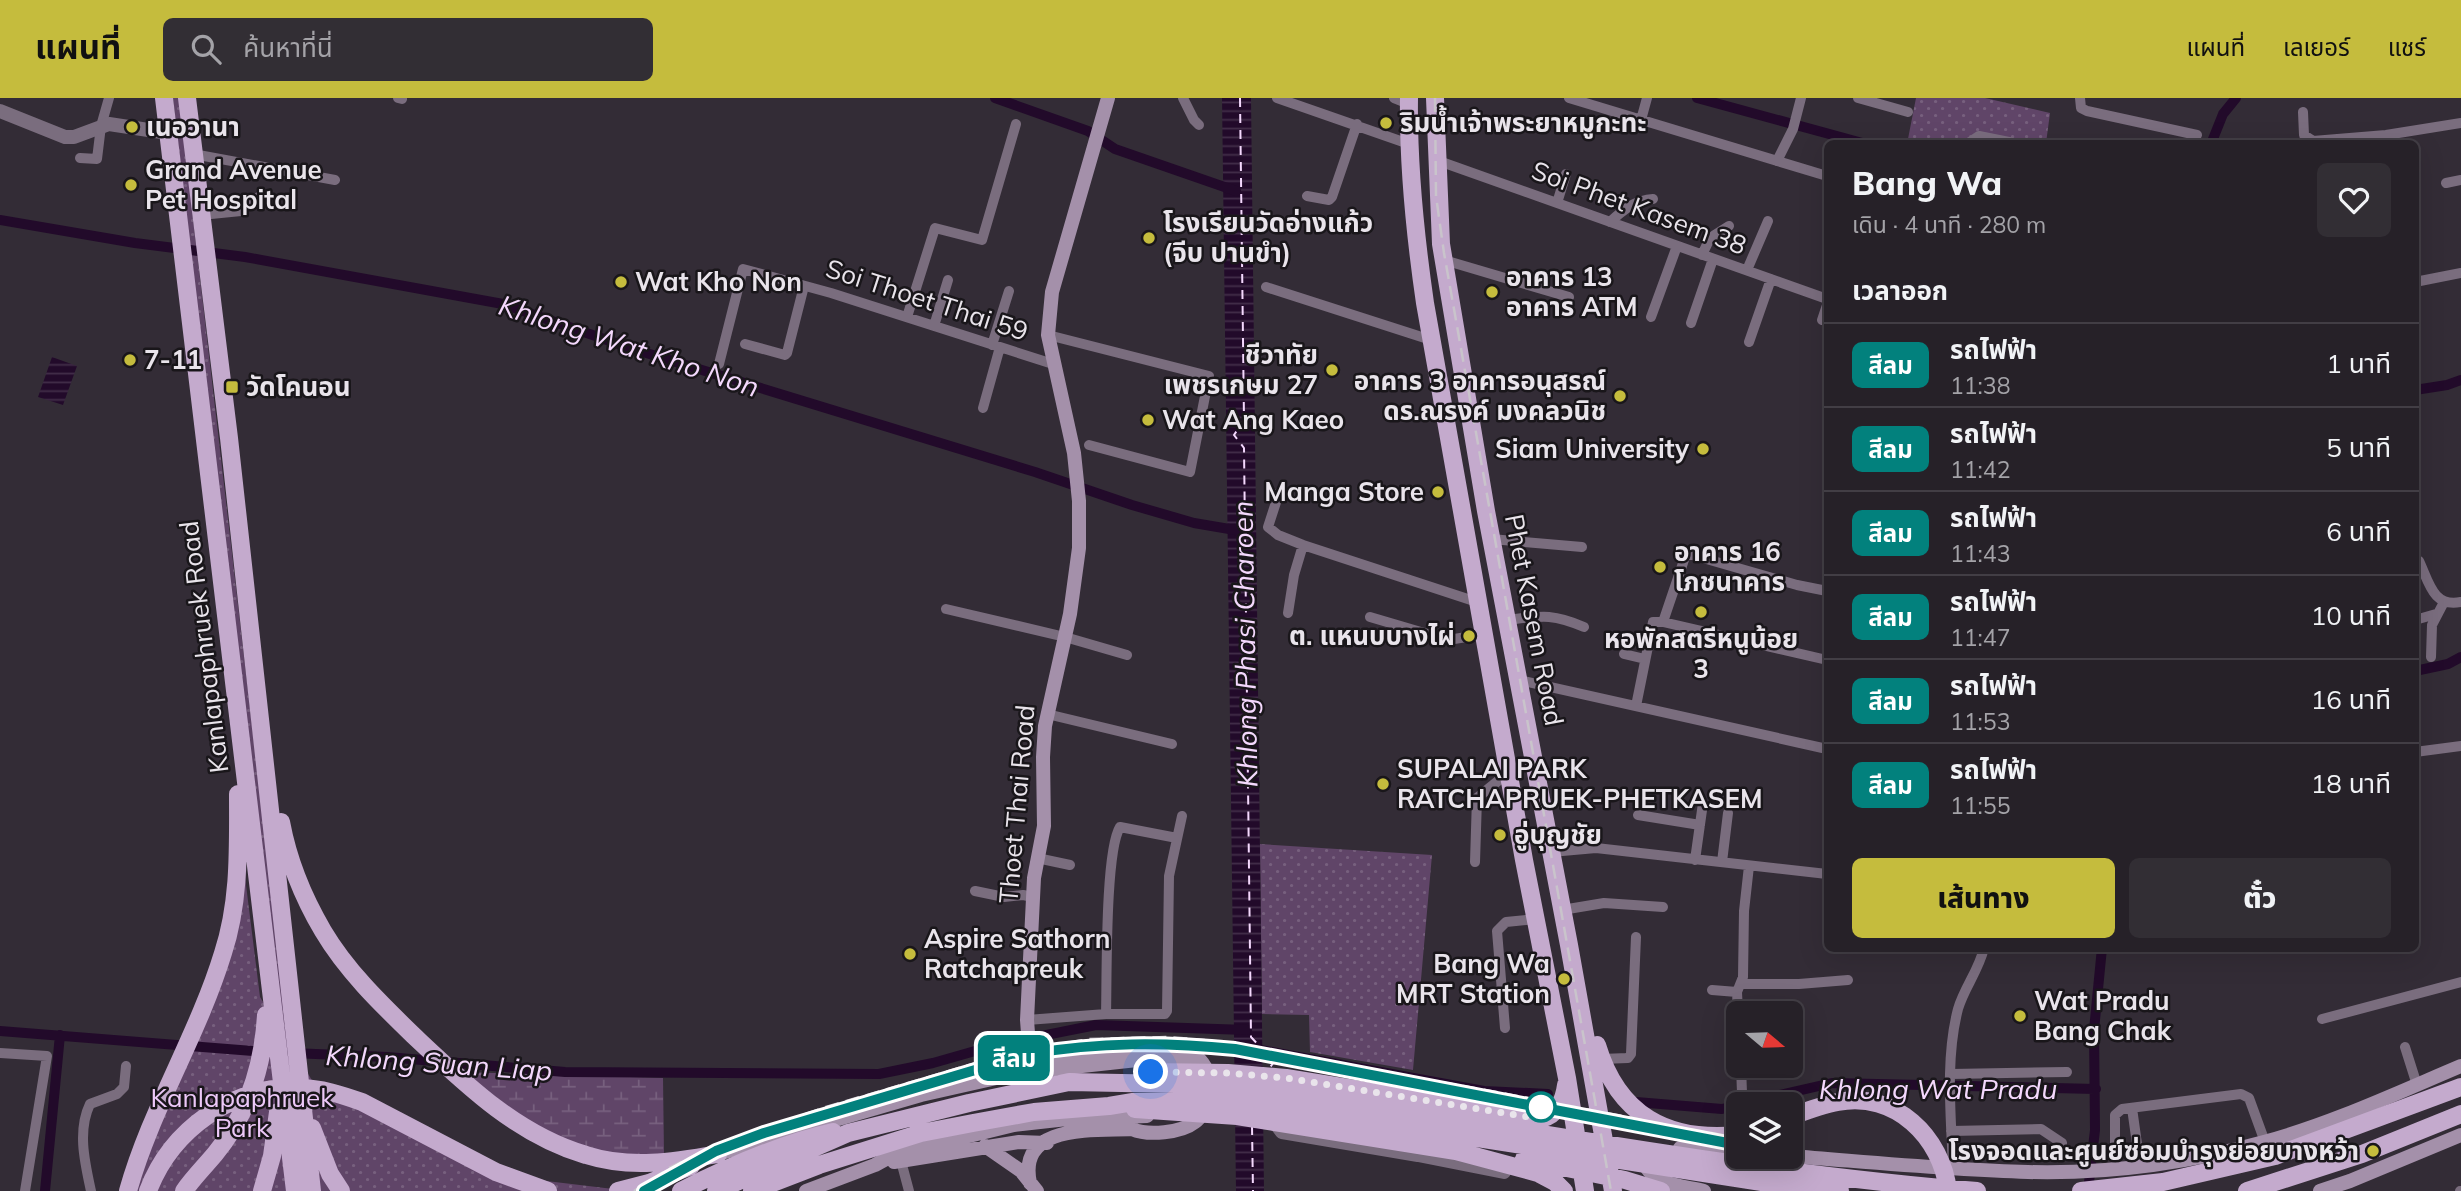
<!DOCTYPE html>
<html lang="th">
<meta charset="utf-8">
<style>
body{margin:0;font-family:Mulish,"Noto Sans Thai",sans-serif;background:#322e34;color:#f1f3f6;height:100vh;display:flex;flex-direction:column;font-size:26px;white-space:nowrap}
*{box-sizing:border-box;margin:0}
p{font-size:23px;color:#a4a3a8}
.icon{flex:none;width:38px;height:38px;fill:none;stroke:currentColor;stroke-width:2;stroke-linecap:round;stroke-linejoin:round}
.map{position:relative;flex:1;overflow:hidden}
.side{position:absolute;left:1824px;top:42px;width:595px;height:812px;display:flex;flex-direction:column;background:#262128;border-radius:10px;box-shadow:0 7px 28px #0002,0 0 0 2px #423e45}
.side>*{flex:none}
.badge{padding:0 14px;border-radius:10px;font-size:24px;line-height:46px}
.needle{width:46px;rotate:109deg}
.buttons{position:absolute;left:1726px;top:903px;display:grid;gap:14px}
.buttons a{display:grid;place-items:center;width:77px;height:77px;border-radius:10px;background:#262128;box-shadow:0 7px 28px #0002,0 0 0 2px #423e45;font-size:35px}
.you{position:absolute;width:35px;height:35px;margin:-18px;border:5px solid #fff;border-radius:50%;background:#1a73e8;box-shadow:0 0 0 10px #1a73e833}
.map>.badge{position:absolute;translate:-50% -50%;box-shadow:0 0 0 4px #fff}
h2{padding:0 28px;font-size:26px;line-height:63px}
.round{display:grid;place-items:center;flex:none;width:74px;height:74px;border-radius:10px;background:#322e34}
.summary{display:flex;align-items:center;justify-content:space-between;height:119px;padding:0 28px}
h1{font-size:33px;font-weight:800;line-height:52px}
.action{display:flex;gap:14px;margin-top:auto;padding:14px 28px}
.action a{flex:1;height:80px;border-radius:10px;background:#c5bc3d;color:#111;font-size:28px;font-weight:800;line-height:80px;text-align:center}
.action a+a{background:#322e34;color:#f1f3f6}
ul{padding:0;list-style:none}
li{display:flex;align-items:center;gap:21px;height:84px;padding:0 28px;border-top:2px solid #423e45}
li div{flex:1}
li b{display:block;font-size:26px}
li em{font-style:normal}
li .badge{min-width:77px;font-weight:700;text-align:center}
header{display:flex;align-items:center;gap:42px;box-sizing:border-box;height:98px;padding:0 35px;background:#c5bc3d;color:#111}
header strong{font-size:33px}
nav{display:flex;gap:38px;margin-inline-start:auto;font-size:24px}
.search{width:490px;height:63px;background:#322e34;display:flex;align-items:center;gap:18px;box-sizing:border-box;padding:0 24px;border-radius:10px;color:#a4a3a8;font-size:26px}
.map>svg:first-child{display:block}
</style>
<header>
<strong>แผนที่</strong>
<div class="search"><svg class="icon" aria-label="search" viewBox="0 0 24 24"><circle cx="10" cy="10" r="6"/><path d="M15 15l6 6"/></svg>ค้นหาที่นี่</div>
<nav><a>แผนที่</a><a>เลเยอร์</a><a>แชร์</a></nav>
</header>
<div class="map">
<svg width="2461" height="1093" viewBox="0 0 2461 1093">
<defs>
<pattern id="grass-dots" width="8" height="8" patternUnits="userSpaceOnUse" patternTransform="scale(1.75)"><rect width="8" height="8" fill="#604568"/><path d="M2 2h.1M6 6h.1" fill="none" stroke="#77607e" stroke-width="1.8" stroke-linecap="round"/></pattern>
<pattern id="wetland-marsh" width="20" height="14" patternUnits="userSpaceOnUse" patternTransform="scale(1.75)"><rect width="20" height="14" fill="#604568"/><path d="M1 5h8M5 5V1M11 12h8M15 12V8" fill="none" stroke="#77607e"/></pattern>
<pattern id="water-rules" width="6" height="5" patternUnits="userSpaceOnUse" patternTransform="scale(1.75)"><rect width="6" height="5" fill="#220a2a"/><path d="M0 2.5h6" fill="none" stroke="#422e49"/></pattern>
</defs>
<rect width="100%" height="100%" fill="#332c36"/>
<path fill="url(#grass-dots)" d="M173 0H179L289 945 318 992 513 1079 630 1093H129L200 910 244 771 260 899 279 930Z
M1916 0H1985L2050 15 2046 45 1907 46Z
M1260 746 1432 757 1413 972 1310 954 1309 917 1262 916Z"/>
<path fill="url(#wetland-marsh)" d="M462 974 663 980 664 1059H620L552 1041Z"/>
<path fill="url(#water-rules)" d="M1222 0H1251L1264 1093H1236Z
M52 259 77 268 63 307 38 299Z"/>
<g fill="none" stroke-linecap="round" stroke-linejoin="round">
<path stroke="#220a2a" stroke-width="10" d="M995 0 1088 33 1115 51 1236 93
M1697 0 1866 46
M2211 46 2223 16 2236 0
M0 122 135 145 245 159 503 206 630 250 1035 374 1132 407 1194 425 1241 433
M2415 292 2447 287 2461 282
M2415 573 2448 566 2461 559
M0 933 266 954
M1250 950 1484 993 1548 996
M292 955 387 959 565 974 879 976 933 965 996 947 1096 927 1247 932
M1636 1004 1722 1011 1738 1007
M1740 1006 1832 985 2096 991
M45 1093 60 937
M2088 1093 2095 1032 2094 932 2102 850"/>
<path stroke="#f4d8fd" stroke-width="2" stroke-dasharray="9 7" stroke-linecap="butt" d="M1240 0 1244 322 1234 337 1244 350 1251 939 1274 964 1268 972
M1252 1028 1253 1093"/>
<path stroke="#7a6d7e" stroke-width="10" d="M398 0 402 1
M1183 0 1194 22 1199 27
M1277 0 1409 46
M1394 0 1409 6
M1569 0 1827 78
M1858 0 1908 14
M2080 0 2081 10 2087 13 2197 37
M2303 14 2304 37 2313 43 2386 37 2461 25
M1641 22 1647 0
M1967 46 1979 38 2019 46
M193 56 335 82
M80 60 97 61 101 28 109 0
M1436 62 1827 201
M1777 63 1793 31 1801 0
M2446 85 2461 82
M1307 98 1329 102 1332 99 1357 26
M1557 105 1566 76
M201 117 241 113 260 98
M1610 124C1623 112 1635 102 1653 101
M1702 157 1710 140 1729 128
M1444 162 1569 199
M1747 172 1768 123
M2415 184 2461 175
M1266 189 1431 242
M907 219 935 130 982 142 1016 26
M1651 219 1677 148
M1822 222 1827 207
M1691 225 1713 161
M934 228 948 182
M1048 237 1209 278 1190 374 1089 347
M1749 244 1771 181
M745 246 785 257 787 255 804 188
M992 247 1009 193
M719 266 743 171 831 195 1056 267
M983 310 1000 249
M1279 395 1268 429 1278 437 1303 447 1480 505
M1491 441 1582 449
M2415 461 2419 463C2429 484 2433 510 2461 504
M946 511 1065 539 1127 557
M1288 515 1294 477 1303 447
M1370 519 1448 542 1485 536
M1507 522C1541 518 1552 515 1584 529
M2415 522 2436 516
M1663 524 1685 459 1689 456 1797 487 1827 493
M1624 556 1645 561
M2431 559 2432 527 2444 504
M1519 582 1827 651
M1636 608 1653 524H1663L1827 562
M1047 616 1172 646
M2415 654 2461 648
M1638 717 1700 727
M1551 754 1596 750 1827 776
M1037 760 1070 767
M1695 762 1703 705
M1475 764 1477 700 1509 674
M1722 764 1728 715
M975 793 1004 799 1023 797 1033 799
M1562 812 1604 805 1663 809
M1741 886H1799L1848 882
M1712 892 1737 894
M1738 915 1737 894 1743 879 1744 813 1749 768
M1106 916C1107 881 1105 753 1120 729L1177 740
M2322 921 2461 884
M1027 922 1106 916H1165L1167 913 1169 778 1182 718
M1505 930 1497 833 1506 824 1535 821
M2405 949 2417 987
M0 955 47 958 25 1093
M1601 961 1628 960 1631 956 1636 839
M1741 968 1742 995
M1951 976 2067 974
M2132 1010 2137 1046
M1951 1033 2041 1031 2062 1045
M2115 1052V1017L2122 1011 2241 996 2249 1000 2265 1044
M901 1063 909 1093
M1953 1070C1951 1018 1945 961 1958 911 1964 890 1979 872 1984 850
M91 1093C85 1065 77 1033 90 1006L117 996 124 989 126 968
M2460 1093H2461"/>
<path stroke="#7a6d7e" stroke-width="14" d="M0 13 65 39H74L109 26 168 35
M1276 1020V1026L1282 1034 1418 1057 1504 1074"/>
<path stroke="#a490aa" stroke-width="14" d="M1030 961 1027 922 1034 780 1044 728 1043 659 1045 628 1070 516 1079 450V403L1074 355 1048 237 1052 194 1108 0
M963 978C1018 961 1073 954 1129 951 1148 950 1171 947 1189 954 1202 960 1208 971 1210 984
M985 1048 1021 1073 1037 1093
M1680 1050 1738 1054
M718 1056 921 997 1018 975 1137 962H1162L1183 964 1190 970 1195 981
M1790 1058C1869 1064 1949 1072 2028 1074 2106 1076 2188 1065 2264 1044 2331 1026 2397 995 2461 968
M1647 1059 1646 1069C1658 1088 1684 1088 1704 1093
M894 1064 1019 1044 1047 1045
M1030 1085C1017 1025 1095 1033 1132 1031 1148 1038 1181 1035 1195 1024 1200 1021 1203 1015 1206 1010
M806 1093 875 1067 895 1056 1014 1027 1067 1021 1147 1018
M2320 1093 2350 1083 2461 1037"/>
<path stroke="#c4aacd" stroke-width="18" d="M164 0 295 1093
M187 0 229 340 312 1093
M1409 0C1408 69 1415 136 1425 205L1524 762 1567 980 1585 1093
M1435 0 1441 146 1486 413 1569 847 1613 1093
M281 724C288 762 303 799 323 833 346 872 380 905 413 937 464 985 517 1037 586 1057 630 1071 673 1064 718 1056
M1597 947C1618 1017 1667 1044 1738 1037
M1145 974 1228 975 1286 980 1541 1021C1557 1017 1564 1003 1566 987
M1135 1011 1237 1018 1456 1053 1538 1075 1555 1084 1564 1093
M1790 1019C1806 1013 1821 1007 1838 1004 1895 993 1942 1039 1948 1093
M312 1030 330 1076 341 1093
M1524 1061 1625 1082 1661 1093
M128 1093C151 1011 198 937 223 855 240 803 238 750 238 696
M148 1093C171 1032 233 987 299 990 321 990 342 997 362 1004L496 1074 548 1093
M184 1093C193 1080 205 1068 215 1056 248 1016 263 968 266 917
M262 1093 272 1058 278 1014
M618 1093 649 1085 691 1068
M681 1093C730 1068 780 1046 833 1034
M716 1093 848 1035 969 1005 1069 984 1227 987 1279 993C1511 1030 1742 1074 1977 1093
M752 1093 819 1067 921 1035 973 1025 1034 1014 1109 1008 1151 1001 1182 1000 1239 1003 1774 1086 1840 1093
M2081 1093 2163 1084 2275 1058 2461 989
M2247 1093 2362 1056 2461 1016"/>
<path stroke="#c9c4cb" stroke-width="2.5" stroke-dasharray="14 7" stroke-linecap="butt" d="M1435 0 1436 98 1444 155 1611 1093
M634 1093 669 1070 713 1048 826 1009 1010 955 1089 941 1168 939 1204 942 1491 993 1738 1040"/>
</g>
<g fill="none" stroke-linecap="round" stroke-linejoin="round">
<g stroke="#fff" stroke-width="16">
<path id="line" d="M644 1093 716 1053 764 1035 1029 956C1100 944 1164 944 1235 951L1738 1047"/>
</g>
<use href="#line" stroke="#02817d" stroke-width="10"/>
<path stroke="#e9e4eb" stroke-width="7" stroke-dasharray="0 12.6" d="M1151 974 1228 975 1286 980 1541 1021V1009"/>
</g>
<g fill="#c5bc3d" stroke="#19161a" stroke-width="2.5">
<circle cx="1386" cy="25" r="7"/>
<circle cx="132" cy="29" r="7"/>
<circle cx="131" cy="87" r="7"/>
<circle cx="1149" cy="140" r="7"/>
<circle cx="621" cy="184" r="7"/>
<circle cx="1492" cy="194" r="7"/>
<circle cx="130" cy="262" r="7"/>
<circle cx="1332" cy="272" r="7"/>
<rect x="225" y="282" width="14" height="14" rx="3.5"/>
<circle cx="1620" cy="298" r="7"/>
<circle cx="1148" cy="322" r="7"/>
<circle cx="1703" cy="351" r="7"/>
<circle cx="1438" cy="394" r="7"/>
<circle cx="1660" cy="469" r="7"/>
<circle cx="1701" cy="514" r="7"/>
<circle cx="1469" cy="538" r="7"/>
<circle cx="1383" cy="686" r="7"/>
<circle cx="1500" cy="737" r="7"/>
<circle cx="910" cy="856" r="7"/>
<circle cx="1564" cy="881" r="7"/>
<circle cx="2020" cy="918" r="7"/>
<circle cx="2373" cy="1053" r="7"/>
</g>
<circle fill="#fff" stroke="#02817d" stroke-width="3.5" cx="1541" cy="1009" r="14"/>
<g text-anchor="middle" stroke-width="5" stroke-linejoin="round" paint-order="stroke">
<g font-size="26" font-weight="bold" fill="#e9e4eb" stroke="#19161a" text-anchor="start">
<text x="1400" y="34">ริมน้ำเจ้าพระยาหมูกะทะ</text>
<text x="146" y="38">เนอวานา</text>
<text x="145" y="81">Grand Avenue<tspan x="145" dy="30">Pet Hospital</tspan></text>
<text x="1163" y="134">โรงเรียนวัดอ่างแก้ว<tspan x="1163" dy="30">(จีบ ปานขำ)</tspan></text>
<text x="1506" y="188">อาคาร 13<tspan x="1506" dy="30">อาคาร ATM</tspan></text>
<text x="635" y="193">Wat Kho Non</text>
<text x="1318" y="266" text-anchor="end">ชีวาทัย<tspan x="1318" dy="30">เพชรเกษม 27</tspan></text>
<text x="144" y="271">7-11</text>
<text x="1606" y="292" text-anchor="end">อาคาร 3 อาคารอนุสรณ์<tspan x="1606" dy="30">ดร.ณรงค์ มงคลวนิช</tspan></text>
<text x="246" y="298">วัดโคนอน</text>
<text x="1162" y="331">Wat Ang Kaeo</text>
<text x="1689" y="360" text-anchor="end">Siam University</text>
<text x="1424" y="403" text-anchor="end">Manga Store</text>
<text x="1674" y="463">อาคาร 16<tspan x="1674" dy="30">โภชนาคาร</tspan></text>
<text x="1455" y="547" text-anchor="end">ต. แหนบบางไผ่</text>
<text x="1701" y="550" text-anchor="middle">หอพักสตรีหนูน้อย<tspan x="1701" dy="30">3</tspan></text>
<text x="1397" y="680">SUPALAI PARK<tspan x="1397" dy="30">RATCHAPRUEK-PHETKASEM</tspan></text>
<text x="1514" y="746">อู่บุญชัย</text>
<text x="924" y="850">Aspire Sathorn<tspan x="924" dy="30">Ratchapreuk</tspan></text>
<text x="1550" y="875" text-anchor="end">Bang Wa<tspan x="1550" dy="30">MRT Station</tspan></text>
<text x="2034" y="912">Wat Pradu<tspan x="2034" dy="30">Bang Chak</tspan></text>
<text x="2359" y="1062" text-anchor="end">โรงจอดและศูนย์ซ่อมบำรุงย่อยบางหว้า</text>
</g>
<g font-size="26" fill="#e9e4eb" stroke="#19161a">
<text transform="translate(1639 110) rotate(20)" y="9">Soi Phet Kasem 38</text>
<text transform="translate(927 202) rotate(18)" y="9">Soi Thoet Thai 59</text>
<text transform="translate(1534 522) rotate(79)" y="9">Phet Kasem Road</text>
<text transform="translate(204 549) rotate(-97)" y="9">Kanlapaphruek Road</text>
<text transform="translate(1017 706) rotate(-85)" y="9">Thoet Thai Road</text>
</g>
<g font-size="26" fill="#ecc8f8" stroke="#19161a">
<text x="242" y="1009">Kanlapaphruek<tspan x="242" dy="30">Park</tspan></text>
</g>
<g font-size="28" font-style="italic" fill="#f4d8fd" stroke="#19161a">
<text transform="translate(629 248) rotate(18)" y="10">Khlong Wat Kho Non</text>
<text transform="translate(1245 546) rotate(-91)" y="10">Khlong Phasi Charoen</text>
<text transform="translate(439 965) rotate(4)" y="10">Khlong Suan Liap</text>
<text x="1938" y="1001">Khlong Wat Pradu</text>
</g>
</g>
</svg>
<div class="buttons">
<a><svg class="needle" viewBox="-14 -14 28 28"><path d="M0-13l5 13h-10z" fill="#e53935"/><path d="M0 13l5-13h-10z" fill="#a4a3a8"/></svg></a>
<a><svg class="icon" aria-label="layers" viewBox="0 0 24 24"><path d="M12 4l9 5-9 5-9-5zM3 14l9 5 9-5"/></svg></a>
</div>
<div class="you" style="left:1151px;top:974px"></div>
<b class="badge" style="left:1014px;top:960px;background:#02817d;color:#fff">สีลม</b>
<section class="side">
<div class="summary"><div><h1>Bang Wa</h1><p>เดิน · 4 นาที · 280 m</p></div><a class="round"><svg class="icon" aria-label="heart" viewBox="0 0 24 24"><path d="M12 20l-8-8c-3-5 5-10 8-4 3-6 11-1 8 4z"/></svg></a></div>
<h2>เวลาออก</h2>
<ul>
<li><span class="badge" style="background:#02817d;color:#fff">สีลม</span><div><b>รถไฟฟ้า</b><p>11:38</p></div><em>1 นาที</em></li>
<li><span class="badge" style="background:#02817d;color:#fff">สีลม</span><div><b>รถไฟฟ้า</b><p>11:42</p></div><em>5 นาที</em></li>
<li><span class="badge" style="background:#02817d;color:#fff">สีลม</span><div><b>รถไฟฟ้า</b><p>11:43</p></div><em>6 นาที</em></li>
<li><span class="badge" style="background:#02817d;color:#fff">สีลม</span><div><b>รถไฟฟ้า</b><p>11:47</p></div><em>10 นาที</em></li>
<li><span class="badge" style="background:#02817d;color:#fff">สีลม</span><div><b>รถไฟฟ้า</b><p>11:53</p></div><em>16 นาที</em></li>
<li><span class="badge" style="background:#02817d;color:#fff">สีลม</span><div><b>รถไฟฟ้า</b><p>11:55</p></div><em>18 นาที</em></li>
</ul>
<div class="action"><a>เส้นทาง</a><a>ตั๋ว</a></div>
</section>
</div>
